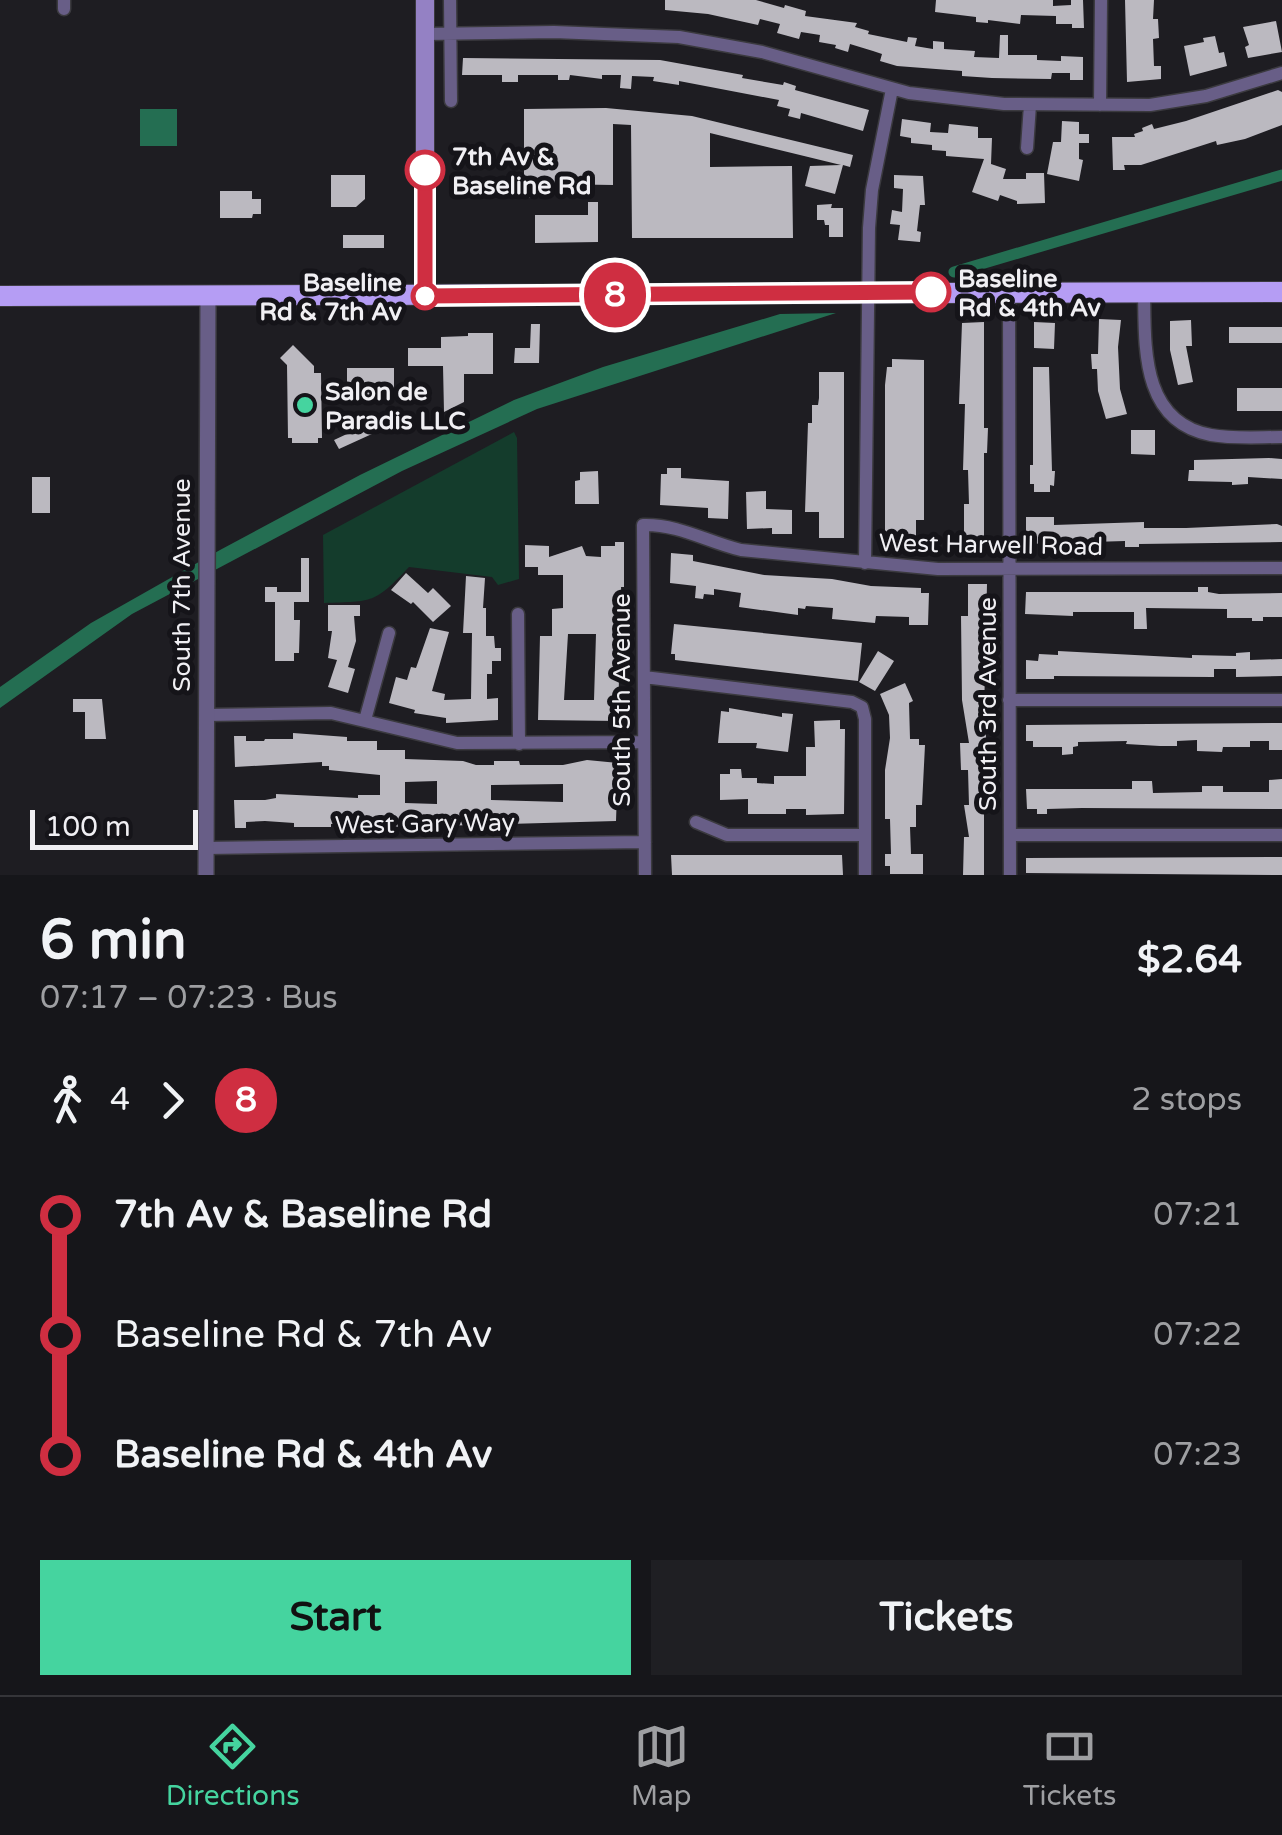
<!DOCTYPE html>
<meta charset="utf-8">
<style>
body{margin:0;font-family:"Varela Round",sans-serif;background:#1f1f23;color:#f1f3f6;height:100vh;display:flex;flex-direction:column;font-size:38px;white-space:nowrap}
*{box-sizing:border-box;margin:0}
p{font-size:32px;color:#9e9fa2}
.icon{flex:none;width:55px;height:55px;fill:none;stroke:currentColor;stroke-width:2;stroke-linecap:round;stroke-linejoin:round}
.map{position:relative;height:875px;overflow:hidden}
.panel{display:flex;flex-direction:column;background:#16161a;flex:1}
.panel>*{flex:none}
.badge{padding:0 20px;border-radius:32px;font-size:35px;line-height:65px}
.scale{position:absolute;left:30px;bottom:25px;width:168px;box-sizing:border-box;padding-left:10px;border:5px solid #f0eff3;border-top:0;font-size:28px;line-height:35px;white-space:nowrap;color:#f0eff3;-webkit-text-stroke:8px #151419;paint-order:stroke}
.map>.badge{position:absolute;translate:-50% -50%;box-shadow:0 0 0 5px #fff}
.legs{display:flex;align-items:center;gap:15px;height:110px;padding:0 40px;font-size:32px}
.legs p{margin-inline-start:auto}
.head{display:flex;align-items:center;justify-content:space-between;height:170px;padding:0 40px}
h1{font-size:55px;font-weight:700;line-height:75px}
.cta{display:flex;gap:20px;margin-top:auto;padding:20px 40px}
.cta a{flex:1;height:115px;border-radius:0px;background:#45d49f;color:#111;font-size:40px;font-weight:700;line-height:115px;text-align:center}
.cta a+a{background:#1f1f23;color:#f1f3f6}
ul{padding:0 40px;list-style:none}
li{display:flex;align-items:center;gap:35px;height:120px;font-size:38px}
li i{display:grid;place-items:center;width:15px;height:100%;margin:0 12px;background:currentColor}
li i::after{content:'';width:25px;height:25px;margin:-12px;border:8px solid;border-radius:50%;background:#16161a}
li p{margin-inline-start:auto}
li:first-child i{background:linear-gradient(#0000 50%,currentColor 0)}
li:last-child i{background:linear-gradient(currentColor 50%,#0000 0)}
.menu{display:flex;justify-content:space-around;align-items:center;height:140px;border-top:2px solid #353539;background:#16161a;font-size:28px;color:#9e9fa2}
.menu a{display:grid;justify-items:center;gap:5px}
.menu .active{color:#45d49f}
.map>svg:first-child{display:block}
</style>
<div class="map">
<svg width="1282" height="875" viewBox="0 0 1282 875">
<rect width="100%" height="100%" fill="#1e1d22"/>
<path fill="#143c2c" d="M514 432 517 438 519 579 498 585 492 577 409 567C374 604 374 601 324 603L323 535Z"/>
<path fill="#246e52" d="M140 109H177V146H140Z
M836 313 537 409 402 471 132 614 0 708V687L91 623 220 550 360 475 514 400 603 367 780 314Z"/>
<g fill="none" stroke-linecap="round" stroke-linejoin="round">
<path stroke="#246e52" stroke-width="11" d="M954 272 1282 175"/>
</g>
<path fill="#bbb9c0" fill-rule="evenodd" d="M665 0H756L784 8 785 5 806 11 805 16 857 23 855 27 869 31 868 34 907 42 908 37 917 38 915 46 933 49V41L944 42V49L975 51 974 57 999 58 1000 35H1008V55H1037V60L1061 61V56L1083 57V80H1070V73H1052L1051 79 992 78 962 76V71L897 66 880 61 882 54 873 51 850 44 848 52 835 48 836 45 819 42 820 35 801 32 799 39 777 33 780 24 760 19 758 25 708 14 665 10Z
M936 0H1053V6L1071 5V0H1083L1084 28H1072V24H1056V16L1021 15 1020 24 988 20V23L976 22V17L935 12Z
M1125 0H1154L1153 19H1158L1159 38 1153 39 1154 66H1161V79L1127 82Z
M1276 21 1282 52 1248 58 1245 47 1249 45 1243 27Z
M1215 36 1219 53 1224 52 1227 66 1190 76 1184 46 1204 42 1203 38Z
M463 58 660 60 743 75 742 78 783 85 784 82 796 86 795 90 869 110 863 131 801 113 800 119 788 116 790 109 777 106 779 100 679 81V85L653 81 654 77 632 76 631 89 620 88 621 75H602V79L570 75 569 80H558V75H518V82H502V75H462Z
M1278 90 1282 92V125L1245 139 1217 145 1216 141 1141 165H1124L1125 170H1113L1112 137H1135L1134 134 1143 131 1142 128 1152 124 1154 129 1186 121Z
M606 108 692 116 853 155 850 167 843 165 835 194 805 186 810 166 841 165 710 133V167L792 166 793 238H632L631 125 613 124V185L550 184V198H524V109Z
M902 119 931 123 930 132 948 133 949 124 978 127V138H992L991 164 1006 169 1003 179H1026V173H1044L1045 203 1017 204V201L1000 195 998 201 972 192 984 159 946 156V151L932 150V145L911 143V138L900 136Z
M1062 121 1079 122V134H1089V143H1079V159L1083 160 1079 181 1047 174 1053 142H1061Z
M331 175H365V199L356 207H331Z
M894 175 923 176 925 205H920L917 231 921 232 920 242 898 240 900 225 890 224 892 210 902 212 903 189 894 188Z
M220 191H252V199H261V214H253L252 218H220Z
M588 202H598V242L535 243V215H588Z
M832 204 831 208H843V237H829V225H825L824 220H817V205Z
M343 235H384V248H343Z
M1099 319 1121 320 1118 347 1120 389 1127 414 1106 419 1098 391 1097 369H1092L1091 354H1098Z
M1191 320 1192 346H1186L1193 382 1178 385 1170 350V321Z
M984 322V428H988L987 453H984V551L964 550V504H969L968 470H963L965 404H959L962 323Z
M1034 322 1055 323 1054 349 1034 348Z
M531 324H540L539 363H514L515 348H530Z
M1229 327H1282V343H1229Z
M468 333H493V374H464V402L444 412 443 366H408V348H441V337L468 336Z
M293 345 314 366V373H321L322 438H318V443H292V438H288L287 365 280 358Z
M892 359 924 360V520H916V545L891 544V538H885V385L887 367H892Z
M1033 367H1049L1052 471H1055L1054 486 1050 485V492H1034V484H1030V465H1033Z
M347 368H394V397H347Z
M819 372H844V538H819V512H805L808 423H812V405H818L819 398Z
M1237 388H1282V411H1237Z
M392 413 396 423 339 449 334 440Z
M1131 430H1155V455L1131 454Z
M1269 458 1282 459V479L1248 477V484L1232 485V482L1188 481 1189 470H1194V460Z
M667 468H681V478L729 481 728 519 708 518V508L660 505 661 474H667Z
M598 471 599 504H575V481L580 480V472Z
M32 477H50V513H32Z
M766 491V509L792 510V534H772V528L747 529 746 492Z
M1026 517H1054V525L1144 522V528H1186L1277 524 1282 526V542L1139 544V547H1125V541L1026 544Z
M615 542H624V587H621L625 678H619L618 721 538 720 540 636H552V609L563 608V575H538V567H525V545L549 546V557L582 546 586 556 601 557V546H615ZM568 634H596L594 700H564Z
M671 553 693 555V561L764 575 832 579 871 586 921 588V593H929L928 625H909V617L876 616 875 623 832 619 833 608 806 606 805 609 798 608V615L739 607 741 593 714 589V595L704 594 703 599 695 598 696 586 670 583Z
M301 558H309V602H294V620H300L299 653H294V661H275V602H265V587H277V592H301Z
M406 573 428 593 433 588 451 606 433 622 413 602 411 604 391 590Z
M466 576 485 578 483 608H486V636H494L495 648H501V661H492V674H487V699L498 698V720L446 723V718L414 713 415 710 389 703 396 677 407 680 411 667 416 668 430 628 449 632 432 691 445 694 444 700 471 699 472 633H463Z
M968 584H987L984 714 989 770H984V875H963L964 837H969L964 805H969L968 770H961L960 743H969L962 700 961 616H968Z
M1198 587H1208V592L1219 594 1282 593V617H1263V621H1252V618H1227V609L1146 608 1147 629H1134V612H1073V616L1025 614 1026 592H1198Z
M328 605H360V616H354L356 641 348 667 355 669 348 693 328 687 337 660 328 658 332 631H328Z
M674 624 862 643 858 681 675 660V654H671Z
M878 651 894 661 875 691 859 682Z
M1058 651 1192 658V655L1236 656V653L1250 652V660L1282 659V676L1236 677V669H1214V677L1054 676V679H1026V660L1038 661 1039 654 1058 655Z
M905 683 913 701 909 703 910 739H919V745H925L922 805H916V827H910L911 854H923V874H890V866H885V854H891L890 819H885V770L890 738 889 715 880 694Z
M73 699H102L106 739H85V712H73Z
M729 708 782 717V713L793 714 788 752 756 748 757 743H718L721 711 729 712Z
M840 720V729H845L844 814 806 815V809H786V814H748V799L720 800V774H730V769H741L742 778H757V783L774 784V776H806V747H815L814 721Z
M1282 723V750H1269V741H1250V747H1223L1222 752 1197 751V740L1177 741V746H1160L1126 744 1127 741 1078 742V746L1073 747V754L1062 755V747H1033V741H1026V725Z
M293 733 347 737V741H377V750H405V759L463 761 476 765H494V761H519L520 765H563L587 760 618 763 616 821 438 826V823L418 822V826L363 828 362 824H331V827H294V823L265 821 246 822V828H235L234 800H265L276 798V794L358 798V795H380V775L329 770V766H322V762L235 767 234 736H246V741H264L265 739H293ZM437 781V804L405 803V782ZM563 784V802L491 800V785Z
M1282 779V809L1082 808 1047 809V814H1037V809H1027L1026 789H1132V781H1152L1153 793 1202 792V786H1223V792H1269V780Z
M671 855H842L843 875H672Z
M1282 857V875L1026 873V858Z"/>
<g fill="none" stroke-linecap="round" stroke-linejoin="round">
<g stroke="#3b3a3f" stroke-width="15">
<path id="minor" d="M64 0V9
M450 0 451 101
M425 34 554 32 679 37 762 52 909 93 1004 104 1150 105 1206 96 1282 73
M1100 105 1101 0
M1027 148 1030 105
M1009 292 1010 875
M1144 292C1145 348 1141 422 1211 435 1234 439 1259 437 1282 437
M865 563 869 228 872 190 892 89
M518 614 519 744
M644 677 852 702 862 707 865 719V875
M1009 700H1282
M206 715 331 713 457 743 644 742
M365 720 389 633
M696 822 727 835H864
M1010 835H1282
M206 848 645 842
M645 875 643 525C679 524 707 542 741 550L938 569 1282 568"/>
</g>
<g stroke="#3b3a3f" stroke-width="18">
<path id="tertiary" d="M206 875 208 296"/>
</g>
<g stroke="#3b3a3f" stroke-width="20">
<path id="secondary" d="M425 0V296"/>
</g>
<g stroke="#3b3a3f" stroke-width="22">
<path id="primary" d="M0 296 1282 292"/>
</g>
<use href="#minor" stroke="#685e87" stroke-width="12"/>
<use href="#tertiary" stroke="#685e87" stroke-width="15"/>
<use href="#secondary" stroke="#9481c4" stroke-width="18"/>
<use href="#primary" stroke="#b59df4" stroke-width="20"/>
</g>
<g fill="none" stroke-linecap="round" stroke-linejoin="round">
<g stroke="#fff" stroke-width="22">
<path id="line-1" d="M425 170V296L931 292"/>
</g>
<use href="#line-1" stroke="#cf2e41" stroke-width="15"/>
</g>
<g fill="#fff" stroke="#cf2e41" stroke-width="5">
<circle cx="425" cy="170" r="18"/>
<circle cx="931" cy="292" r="18"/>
<circle cx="425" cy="296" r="12"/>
</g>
<circle fill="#45d49f" stroke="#151419" stroke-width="4" cx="305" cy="405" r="10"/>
<g text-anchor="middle" stroke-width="10" stroke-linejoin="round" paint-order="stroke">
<g font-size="25" font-weight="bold" fill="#f0eff3" stroke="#151419" text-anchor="start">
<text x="452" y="165">7th Av &amp;<tspan x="452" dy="29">Baseline Rd</tspan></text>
<text x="958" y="287">Baseline<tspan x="958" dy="29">Rd &amp; 4th Av</tspan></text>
<text x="402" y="291" text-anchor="end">Baseline<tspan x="402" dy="29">Rd &amp; 7th Av</tspan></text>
</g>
<g font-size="25" font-weight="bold" fill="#f0eff3" stroke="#151419" text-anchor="start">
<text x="325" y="400">Salon de<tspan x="325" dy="29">Paradis LLC</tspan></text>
</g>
<g font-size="25" fill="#f0eff3" stroke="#151419">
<text transform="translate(991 544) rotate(1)" y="9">West Harwell Road</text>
<text transform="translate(181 585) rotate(-90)" y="9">South 7th Avenue</text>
<text transform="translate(621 700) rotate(-90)" y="9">South 5th Avenue</text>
<text transform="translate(987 704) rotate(-90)" y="9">South 3rd Avenue</text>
<text transform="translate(425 823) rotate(-1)" y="9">West Gary Way</text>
</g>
</g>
</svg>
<div class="scale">100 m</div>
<b class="badge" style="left:615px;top:295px;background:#cf2e41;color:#fff">8</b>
</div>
<section class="panel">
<div class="head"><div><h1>6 min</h1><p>07:17 – 07:23 · Bus</p></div><b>$2.64</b></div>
<div class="legs"><svg class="icon" aria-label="walk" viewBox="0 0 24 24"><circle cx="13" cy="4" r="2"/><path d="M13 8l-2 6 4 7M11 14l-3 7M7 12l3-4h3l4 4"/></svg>4<svg class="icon" aria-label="forward" viewBox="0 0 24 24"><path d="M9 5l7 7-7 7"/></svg><b class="badge" style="background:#cf2e41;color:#fff">8</b><p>2 stops</p></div>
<ul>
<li><i style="color:#cf2e41"></i><b>7th Av &amp; Baseline Rd</b><p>07:21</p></li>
<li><i style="color:#cf2e41"></i><span>Baseline Rd &amp; 7th Av</span><p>07:22</p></li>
<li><i style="color:#cf2e41"></i><b>Baseline Rd &amp; 4th Av</b><p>07:23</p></li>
</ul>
<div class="cta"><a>Start</a><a>Tickets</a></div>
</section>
<nav class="menu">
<a class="active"><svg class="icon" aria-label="directions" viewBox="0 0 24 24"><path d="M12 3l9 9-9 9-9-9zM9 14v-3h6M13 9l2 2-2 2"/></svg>Directions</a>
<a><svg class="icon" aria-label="map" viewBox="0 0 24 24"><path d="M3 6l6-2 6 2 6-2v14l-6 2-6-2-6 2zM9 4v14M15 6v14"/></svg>Map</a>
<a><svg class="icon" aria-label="tickets" viewBox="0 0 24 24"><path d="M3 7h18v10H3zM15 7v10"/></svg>Tickets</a>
</nav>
